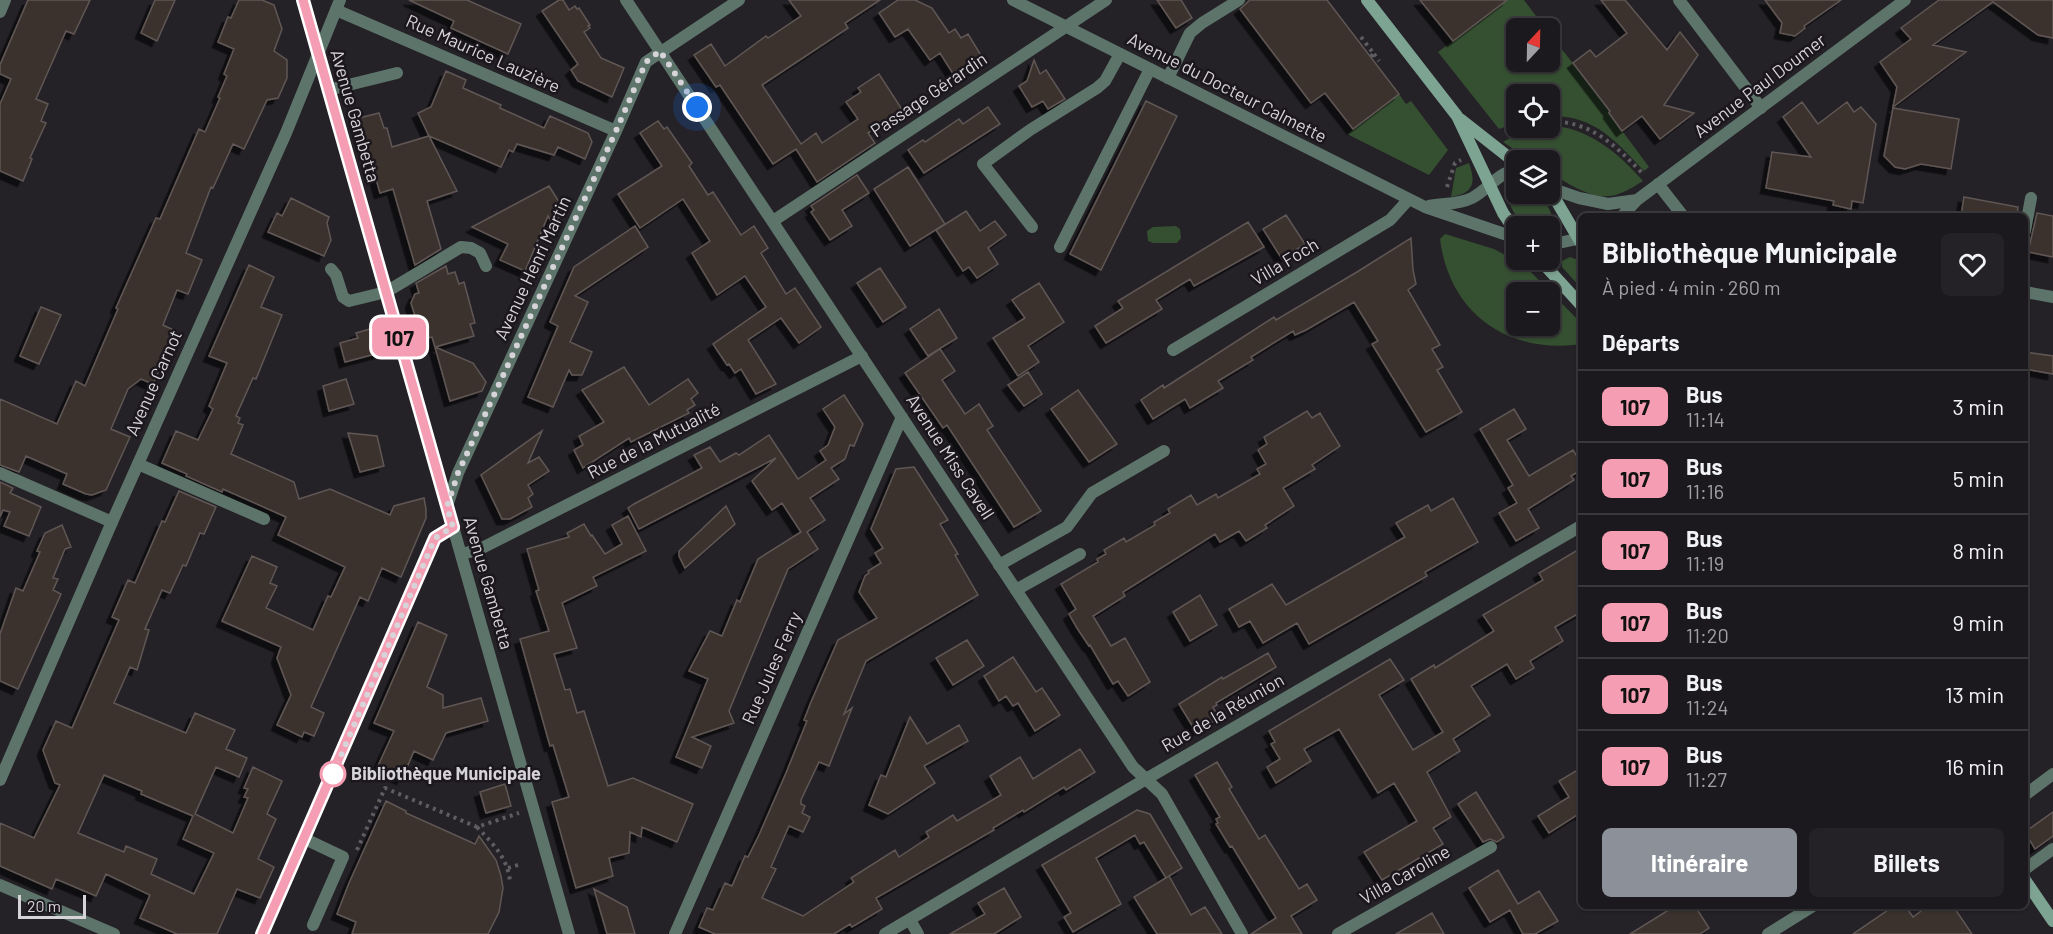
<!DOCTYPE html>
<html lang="fr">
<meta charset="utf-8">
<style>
body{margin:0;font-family:Barlow,sans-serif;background:#242226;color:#f1f3f6;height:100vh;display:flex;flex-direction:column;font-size:22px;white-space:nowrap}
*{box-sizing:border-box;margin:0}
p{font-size:20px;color:#a0a0a4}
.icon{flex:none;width:33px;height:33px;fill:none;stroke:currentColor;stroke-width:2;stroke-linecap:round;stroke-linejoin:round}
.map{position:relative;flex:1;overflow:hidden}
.drawer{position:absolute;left:1578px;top:213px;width:450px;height:696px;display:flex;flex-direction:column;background:#1b191d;border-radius:9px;box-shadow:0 2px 4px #0004,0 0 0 2px #39383b}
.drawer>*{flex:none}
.badge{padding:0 12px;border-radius:9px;font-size:21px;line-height:39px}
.needle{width:39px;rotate:22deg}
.tools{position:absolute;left:1506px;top:18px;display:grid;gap:12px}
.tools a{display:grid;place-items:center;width:54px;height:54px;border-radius:9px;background:#1b191d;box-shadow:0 2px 4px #0004,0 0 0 2px #39383b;font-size:30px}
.scale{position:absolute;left:18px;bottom:15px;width:68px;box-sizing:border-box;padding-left:6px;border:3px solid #d6d4d8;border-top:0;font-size:16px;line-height:21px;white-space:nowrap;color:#d6d4d8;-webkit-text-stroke:4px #1b171d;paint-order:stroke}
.you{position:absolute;width:30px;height:30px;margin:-15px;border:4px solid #fff;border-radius:50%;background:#1a73e8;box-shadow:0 0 0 9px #1a73e833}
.map>.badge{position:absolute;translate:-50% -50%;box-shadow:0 0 0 3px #fff}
h2{padding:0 24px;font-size:22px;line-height:54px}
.round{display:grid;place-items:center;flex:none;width:63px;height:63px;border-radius:9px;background:#242226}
.summary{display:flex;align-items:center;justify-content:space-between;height:102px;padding:0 24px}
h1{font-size:28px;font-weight:700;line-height:45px}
.cta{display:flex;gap:12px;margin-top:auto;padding:12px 24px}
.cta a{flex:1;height:69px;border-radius:9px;background:#8c9099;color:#fff;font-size:24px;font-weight:700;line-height:69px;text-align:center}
.cta a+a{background:#242226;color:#f1f3f6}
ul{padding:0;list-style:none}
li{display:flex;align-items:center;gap:18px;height:72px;padding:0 24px;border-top:2px solid #39383b}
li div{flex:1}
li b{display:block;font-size:22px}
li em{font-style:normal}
li .badge{min-width:66px;font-weight:700;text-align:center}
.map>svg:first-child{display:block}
</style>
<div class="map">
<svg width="2053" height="934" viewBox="0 0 2053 934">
<defs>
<filter id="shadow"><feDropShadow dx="-5.5" dy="5.5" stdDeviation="0" flood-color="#0009"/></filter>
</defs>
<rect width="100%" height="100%" fill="#242127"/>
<path fill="#354f31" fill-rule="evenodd" d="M1507 0H1524L1545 28H1516V62H1550V34L1610 111 1609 113 1649 167 1644 171C1616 141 1594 115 1550 116V94H1516V123L1499 129 1438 52Z
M1399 94 1406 104 1411 101 1448 150 1429 175 1347 134Z
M1562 127C1595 133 1621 156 1643 181 1636 185 1629 190 1621 193 1597 204 1570 185 1550 172V160H1530L1503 142C1522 130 1540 126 1562 127Z
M1469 163C1476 183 1474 193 1451 197L1456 168Z
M1516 179V194L1542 195C1548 207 1556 217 1550 230V226H1525C1514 216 1504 199 1509 184Z
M1176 226 1180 229 1181 238 1177 243H1153L1148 241 1147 231 1153 227Z
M1445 234 1494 249 1525 266 1581 323V344C1508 355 1449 313 1440 239ZM1516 292H1550V326H1516Z
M1570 257 1581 261V288L1562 267V261Z"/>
<path fill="#3a322f" stroke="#605754" stroke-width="1.5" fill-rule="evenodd" filter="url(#shadow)" d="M28 0H90L74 34 66 31 36 99 48 104 41 121 46 123 30 158 32 159 23 181 0 171V104L11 79 0 74V65Z
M155 0H175L157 41 141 33Z
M239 0H262L274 5 282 29 274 51 287 60V78L278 98 267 100 244 149 233 144 213 188 211 187 186 253 202 260 188 294 177 290 163 325 176 331 153 384 141 379 128 389 111 429 130 437 106 490 92 495 86 494 63 484 67 474 26 456 19 472 0 465V399L57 424 76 381 85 386 118 309 116 308 156 218 160 219 199 129 205 132 220 98 218 97 227 76 224 74 234 49 218 42 228 17 231 18Z
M409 0H467L521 24 508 54 451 28 454 21Z
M559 0H563L569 10 575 6 577 9 579 8 590 25 588 26 590 28 584 32 601 58 624 68 612 97 578 81 571 70 578 64 542 11Z
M789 0H880L845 23 848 28 762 85 801 144 816 133 822 143 858 119 846 102 861 92 858 88 879 74 903 111 868 133 875 143 817 182 796 149 773 164 720 85 716 87 694 55 711 44 725 66 766 36 768 38 801 16Z
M898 0H915L932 8 949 33 955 29 961 38 968 34 985 62 957 80 940 53 930 60 908 29 895 37 879 13Z
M1157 0H1181L1192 18 1176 28Z
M1250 0H1327L1399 94 1353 129 1325 93 1311 103 1240 9Z
M1420 0H1507L1453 41Z
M1601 0H1625L1667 50 1680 32 1698 55 1664 105 1694 113 1660 139 1642 116 1622 131 1609 113 1610 111 1573 63 1590 50 1596 57 1627 33Z
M1765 0H1841L1804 26 1805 28 1795 36 1780 33 1782 23Z
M1939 0H2053V38L2038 35 1993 2 1933 45 1966 52 1893 107 1897 87 1880 62 1911 39 1901 28Z
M1034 60 1040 74 1046 70 1065 99 1048 109 1043 101 1032 107 1019 86 1027 81Z
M446 71 466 80 463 88 501 105 500 108 544 128 550 116 588 133 592 142 585 159 558 147 554 155 517 144 513 152 509 150 501 167 429 136 418 113 431 107Z
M1146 101 1177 116 1101 270 1070 254Z
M1802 102 1818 124 1847 102 1854 112 1861 107 1876 124 1863 203 1852 201 1851 209 1833 205 1834 201 1766 188 1772 152 1811 157 1783 117Z
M988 107 1000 124 924 173 908 150 923 140 925 142 959 119 963 124Z
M1893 108 1959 119 1951 169 1921 164 1905 169 1895 167 1884 156Z
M379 113 384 128H387L392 147 429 136 457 191 427 201 441 249 415 265 393 189 380 193 359 118Z
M658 121 664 129 667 127 692 163 689 166 708 195 713 192 741 235 754 226 768 248 761 253 786 294 795 288 821 327 799 343 781 318 748 340 776 384 756 394 741 369 735 373 729 364 727 365 713 344 766 307 745 276 717 295 692 253 710 241 683 199 640 228 618 194 662 166 640 133Z
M908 167 945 224 910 246 874 189Z
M857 175 869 193 842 210 852 226 830 240 811 212 814 210 811 206Z
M549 186 563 208 554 227 548 216 525 271 500 260 508 244 472 227Z
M1964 197 2018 207 2017 216H1961Z
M291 198 329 217 327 223 331 240 324 256 268 232 277 213 282 216Z
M966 211 980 231 995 221 1006 235 988 248 998 264 977 278 969 267 963 271 936 230Z
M2037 213 2053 216V257L2028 252Z
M1286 215 1305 244 1282 259 1263 229Z
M1248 222 1264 247 1194 286 1190 279 1156 300 1162 309 1106 343 1095 326 1123 308 1118 301Z
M635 226 648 247 575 296 588 302 570 342 592 352 582 375H572L569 370 553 407 528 397 558 326 550 322 574 267Z
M1411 238 1413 270 1416 284 1408 290 1440 345 1432 349 1443 367 1437 370 1462 412 1426 432 1372 344 1378 341 1354 302 1306 330 1295 335 1293 331 1251 357 1253 360 1218 381 1223 388 1190 408 1185 399 1153 419 1141 400 1163 385 1164 388 1274 317 1276 320 1357 272Z
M249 265 274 277 261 307 282 315 256 379 253 378 236 416 240 418 238 423 243 425 231 454 294 482 299 499 330 489 390 515 394 506 424 498 426 509V518L401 577 382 568 368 601 360 597 311 707 324 713 314 736 304 732 302 737 277 725 291 695 277 658 281 647 222 621 252 556 277 567 270 583 277 586 266 608 313 630 328 596 331 597 345 567 278 535 286 517 223 489 222 492 186 476 187 474 162 463 176 431 198 440 213 409 209 406 227 363 209 356Z
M446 266 448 274 455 272 459 284 464 282 475 323 470 324 474 336 435 347 432 337 427 338 420 332 411 303 415 294 419 293 416 283Z
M880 268 906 307 883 322 857 283Z
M1039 283 1064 322 1028 346 1039 362 1018 376 993 338 1025 318 1012 300Z
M41 307 61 315 39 364 20 356Z
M939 309 957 338 928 356 910 329Z
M377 327 383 352 345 362 340 343 358 338 356 333Z
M435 347 473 363 486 382 482 391 450 401Z
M940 349 955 371 942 380 965 414 979 404 993 426 987 430 1041 511 1014 527 947 425 943 428 905 373Z
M2025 352 2053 356V374L2025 369Z
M624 367 649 405 688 379 698 393 691 399 695 405 687 410 689 413 631 442 629 438 583 468 574 450 583 445 579 436 604 422 582 390Z
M1028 372 1042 394 1024 406 1008 385Z
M346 379 354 404 329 411 323 386Z
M1078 390 1117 444 1089 462 1051 409Z
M844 395 863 424 854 446 850 445 845 459 831 468 839 479 810 498 825 520 807 532 818 549 788 569 729 711 734 723 692 737 711 746 702 768 676 757 708 679 689 671 710 631 722 636 737 600 740 602 758 559 801 532 782 503 772 510 752 481 776 458 639 529 628 508 634 504 702 468 694 455 710 447 720 462 736 453 739 455 769 435 798 479 826 460 820 451 828 445 835 427 823 409Z
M1514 409 1526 429 1507 440 1529 476 1573 450 1581 463V470L1571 476 1574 480 1528 509 1539 528 1516 541 1499 513 1517 503 1508 488 1513 485 1480 429Z
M1307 411 1312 418 1320 413 1340 446 1312 465 1315 469 1283 488 1294 506 1265 525 1267 528 1246 541 1239 531 1220 542 1215 534 1123 592 1125 596 1093 616 1111 646 1125 638 1150 682 1128 696 1118 681 1113 684 1090 645 1089 646 1077 628 1069 614 1076 609 1061 584 1098 562 1097 559 1106 554 1104 550 1124 538 1126 542 1155 525 1154 522 1170 513 1168 509 1191 495 1197 505 1216 494 1218 498 1260 474 1257 469 1266 464 1258 450 1267 444 1264 437Z
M542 431 528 463 539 457 549 471 528 485 533 494 528 498 532 507 510 519H502L481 475Z
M348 433 377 436 384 466 360 472Z
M914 467 948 520 940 524 958 554 955 555 978 595 866 661 844 714 852 708 829 766 819 762 801 800V804L805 806 802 813 810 817 803 832 789 826 771 867 776 869 762 898 803 916 854 882 851 878 895 850 899 857 929 837 926 832 953 815 957 821 1001 795 990 776 1020 757 1033 779 1080 749 1095 772 1066 790 1064 787 1024 812 1023 810 993 828 994 830 876 898 882 909 852 927 850 924 834 934H715L699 927 707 908 713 910 725 883 732 886 745 856 748 857 759 835 786 773 807 721 804 720 811 702 838 640 877 618 859 592 865 576 869 573 868 571 881 563 875 553 883 548 871 529 896 469Z
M0 482 13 488 10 493 41 507 29 536 4 526 10 512 3 510 0 517Z
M179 491 216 507 204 534 200 533 186 566 183 565 170 593 162 590 145 629 149 630 137 670 130 667 114 703 186 733 195 713 235 730 226 749 247 758 239 777 216 767 195 814 233 833 248 798 244 797 248 789 244 788 253 767 282 781 267 814 276 819 258 859 274 867 260 898 237 889 217 934H177L140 918 150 895 106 874 96 896 56 879 52 889 0 866V823L34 838 60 785 55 783 43 750 56 721 72 728 119 620 112 617 128 580 135 583 162 521 165 522ZM104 775 142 791 141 794 193 816 183 839 214 853 194 894 151 874 157 859 126 846 124 852 78 833Z
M1453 498 1478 542 1425 572 1427 576 1309 644 1297 623 1263 643 1250 621 1239 627 1229 609 1272 584 1286 605 1405 537 1396 523 1428 505 1431 511Z
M726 506 735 524 685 568 679 556V551Z
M628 516 646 551 593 577 597 586 562 603 577 648 554 654 565 690 570 689 577 713 584 711 608 786 633 778 693 804 677 842 642 827 641 837 630 832 629 853 609 858 613 876 576 888 552 802 569 797 553 745 550 746 520 639 549 631 536 591 539 590 527 549 569 537 567 533 584 524 591 536 592 535 605 554 622 544 612 525Z
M62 525 71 547 65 549 53 578 58 579 53 590 61 594 18 689 0 681V634L16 588 23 591 40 552 37 551 45 533Z
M1581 548V612L1555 627 1563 641 1530 661 1534 668 1516 679 1507 664 1471 686 1490 715 1453 739 1460 751 1427 772 1451 817 1433 828 1443 844 1382 880 1364 852 1417 821 1394 783 1378 793 1339 729 1304 749 1311 761 1276 783 1267 767 1280 759 1271 744 1275 742 1269 731 1390 659 1404 680 1379 695 1413 750 1443 732 1411 679 1434 665 1435 668 1494 631 1483 615 1543 580 1539 573Z
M1200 595 1217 625 1190 641 1173 612Z
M418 622 447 635 427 687 443 695V708L481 698 488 721 446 733 433 760 414 751 402 779 377 768 394 731 374 723Z
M967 640 984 666 953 685 936 658Z
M1268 653 1276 667 1216 703 1217 705 1213 707 1219 718 1196 732 1179 704 1222 677 1223 679Z
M1013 657 1036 692 1042 688 1060 715 1035 731 1018 703 1013 706 1006 696 999 701 984 676Z
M910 717 927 744 959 725 968 741 924 766 935 783 888 814 869 805 881 775 886 777Z
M1217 762 1232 787 1229 789 1259 839 1265 835 1299 889 1307 884 1317 900 1291 916 1302 934H1251L1276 918 1232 846 1230 847 1216 824 1218 823 1216 819 1220 817 1195 775Z
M1581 768V815L1580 813 1549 833 1538 816 1569 797 1559 781Z
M505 784 511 806 486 813 480 792Z
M1476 792 1504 837 1497 842 1490 839 1483 842 1458 804Z
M386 801 406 811V813L475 844 479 836 496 860 501 876 503 888 499 912 488 934H352L356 922 337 914 349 883Z
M1137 810 1150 814 1182 868 1166 878 1144 842 1140 844 1135 835 1096 858 1121 904 1073 932 1064 917 1071 913 1042 865Z
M2053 812V836L2035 849 2025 832Z
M1498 870 1518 904 1539 891 1558 921 1535 934H1523L1510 910 1490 922 1469 888Z
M1169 876 1191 915 1205 907 1222 934H1157L1134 897Z
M1004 888 1021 917 994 934H950L985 914 978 903Z
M594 889 627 907 635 934H607Z
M1675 906H1695L1709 928 1700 934H1630Z
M1894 906H1905L1913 917 1928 906H1953L1972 934H1853Z
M1432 913 1444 934H1396Z"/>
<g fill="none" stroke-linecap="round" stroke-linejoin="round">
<path stroke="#5f5d62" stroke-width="4" stroke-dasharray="3 4.5" stroke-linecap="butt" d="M1361 37 1374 54 1370 57
M1374 54 1379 61
M1550 121C1593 122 1616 146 1644 175
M1505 132 1518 128
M1447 187 1455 163 1461 160
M477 827C493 844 507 857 510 881
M357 850 385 788 477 827 519 813
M508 868 521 864"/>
<path stroke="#5d746a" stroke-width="12" d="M1168 78 1190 33 1202 23 1239 0
M328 90 397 73
M773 221 1106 0
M1032 227 983 164 1030 130 1097 88 1105 81 1120 54
M2025 231 2031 198
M1060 247 1150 69
M331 269 336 275 343 297 349 301 386 292 461 247 471 248 480 253 486 266
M138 464 264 519
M999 565 1067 527 1092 493 1164 451
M1016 590 1080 554
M2025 795 2053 774
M305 839 343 857 313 925
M2025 869 2053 849
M910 920 918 934"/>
<path stroke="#5d746a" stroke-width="12" d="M626 0 1133 767 1162 794 1242 934
M1013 0 1425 207 1516 238
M1679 0 1761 108
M336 10 616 131
M1429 206C1444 203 1458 205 1472 198 1488 190 1497 173 1516 170
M2025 292 2053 297
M1173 350 1390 220 1409 199
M0 473 112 522
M447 506 458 473 616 131 646 62 739 0
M461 554 478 550 862 356
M0 885 114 934
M262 934 435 538 453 527
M675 934 902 417
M885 934 1146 779 1581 526
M1338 934 1491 847
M1768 934 1813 906"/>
<path stroke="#5d746a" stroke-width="12" d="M303 0 569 934
M0 12 5 0
M1658 184 1683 216
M1550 188 1579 198 1608 204 1637 200
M1622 216 1637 200 1905 0
M1550 245 1581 238
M0 780 112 522 286 133 340 0"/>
<path stroke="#7da392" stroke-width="12" d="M1367 0 1457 116 1503 213 1516 232
M1460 119 1516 163
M1550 190 1581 243
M1540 260 1581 305
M2025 880 2053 921"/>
</g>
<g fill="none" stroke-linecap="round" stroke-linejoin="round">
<g stroke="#fff" stroke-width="14">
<path id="line" d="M262 934 435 538 453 527 303 0"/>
</g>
<use href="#line" stroke="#f59eb3" stroke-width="9"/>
<path stroke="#d6d4d8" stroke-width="6" stroke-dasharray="0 10.8" d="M333 774 435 538 453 527 447 507 458 473 616 131 646 62 660 51 697 107"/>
</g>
<circle fill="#fff" stroke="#f59eb3" stroke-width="3" cx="333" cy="774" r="12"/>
<g text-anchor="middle" stroke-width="5" stroke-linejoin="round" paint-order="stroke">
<g font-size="18" fill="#d6d4d8" stroke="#1b171d">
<text transform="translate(483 54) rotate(24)" y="6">Rue Maurice Lauzière</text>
<text transform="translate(1760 86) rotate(-37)" y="6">Avenue Paul Doumer</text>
<text transform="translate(1227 88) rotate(27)" y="6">Avenue du Docteur Calmette</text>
<text transform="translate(929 95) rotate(-34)" y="6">Passage Gérardin</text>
<text transform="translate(355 116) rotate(74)" y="6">Avenue Gambetta</text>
<text transform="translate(1285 262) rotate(-31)" y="6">Villa Foch</text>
<text transform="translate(533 268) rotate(-65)" y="6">Avenue Henri Martin</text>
<text transform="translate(154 383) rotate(-66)" y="6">Avenue Carnot</text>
<text transform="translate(654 441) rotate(-27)" y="6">Rue de la Mutualité</text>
<text transform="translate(950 457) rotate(57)" y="6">Avenue Miss Cavell</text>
<text transform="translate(488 583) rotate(74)" y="6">Avenue Gambetta</text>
<text transform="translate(772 668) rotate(-66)" y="6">Rue Jules Ferry</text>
<text transform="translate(1223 713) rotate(-30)" y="6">Rue de la Réunion</text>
<text transform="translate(1405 875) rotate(-30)" y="6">Villa Caroline</text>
</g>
<g font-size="18" font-weight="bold" fill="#d6d4d8" stroke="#1b171d" text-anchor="start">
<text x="351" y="780">Bibliothèque Municipale</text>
</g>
</g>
</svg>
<div class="tools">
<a><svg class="needle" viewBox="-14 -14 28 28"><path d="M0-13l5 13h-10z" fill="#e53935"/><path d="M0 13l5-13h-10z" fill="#a0a0a4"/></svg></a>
<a><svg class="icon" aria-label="locate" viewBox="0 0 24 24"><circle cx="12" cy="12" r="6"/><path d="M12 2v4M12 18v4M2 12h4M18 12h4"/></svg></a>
<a><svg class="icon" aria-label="layers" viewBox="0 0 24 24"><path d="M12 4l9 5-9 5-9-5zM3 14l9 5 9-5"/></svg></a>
<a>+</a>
<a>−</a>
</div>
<div class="scale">20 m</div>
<div class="you" style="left:697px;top:107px"></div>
<b class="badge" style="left:399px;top:337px;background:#f59eb3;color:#111">107</b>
<section class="drawer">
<div class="summary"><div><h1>Bibliothèque Municipale</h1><p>À pied · 4 min · 260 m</p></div><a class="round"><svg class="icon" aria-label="heart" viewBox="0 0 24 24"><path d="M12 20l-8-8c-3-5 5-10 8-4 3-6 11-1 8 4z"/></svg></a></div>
<h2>Départs</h2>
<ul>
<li><span class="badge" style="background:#f59eb3;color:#111">107</span><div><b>Bus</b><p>11:14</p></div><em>3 min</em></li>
<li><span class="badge" style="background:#f59eb3;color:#111">107</span><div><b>Bus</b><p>11:16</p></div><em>5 min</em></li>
<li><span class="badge" style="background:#f59eb3;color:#111">107</span><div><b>Bus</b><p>11:19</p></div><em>8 min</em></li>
<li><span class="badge" style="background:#f59eb3;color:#111">107</span><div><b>Bus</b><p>11:20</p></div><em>9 min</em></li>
<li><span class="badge" style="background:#f59eb3;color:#111">107</span><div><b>Bus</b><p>11:24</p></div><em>13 min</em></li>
<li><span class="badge" style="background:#f59eb3;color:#111">107</span><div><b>Bus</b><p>11:27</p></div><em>16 min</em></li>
</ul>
<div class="cta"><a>Itinéraire</a><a>Billets</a></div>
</section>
</div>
